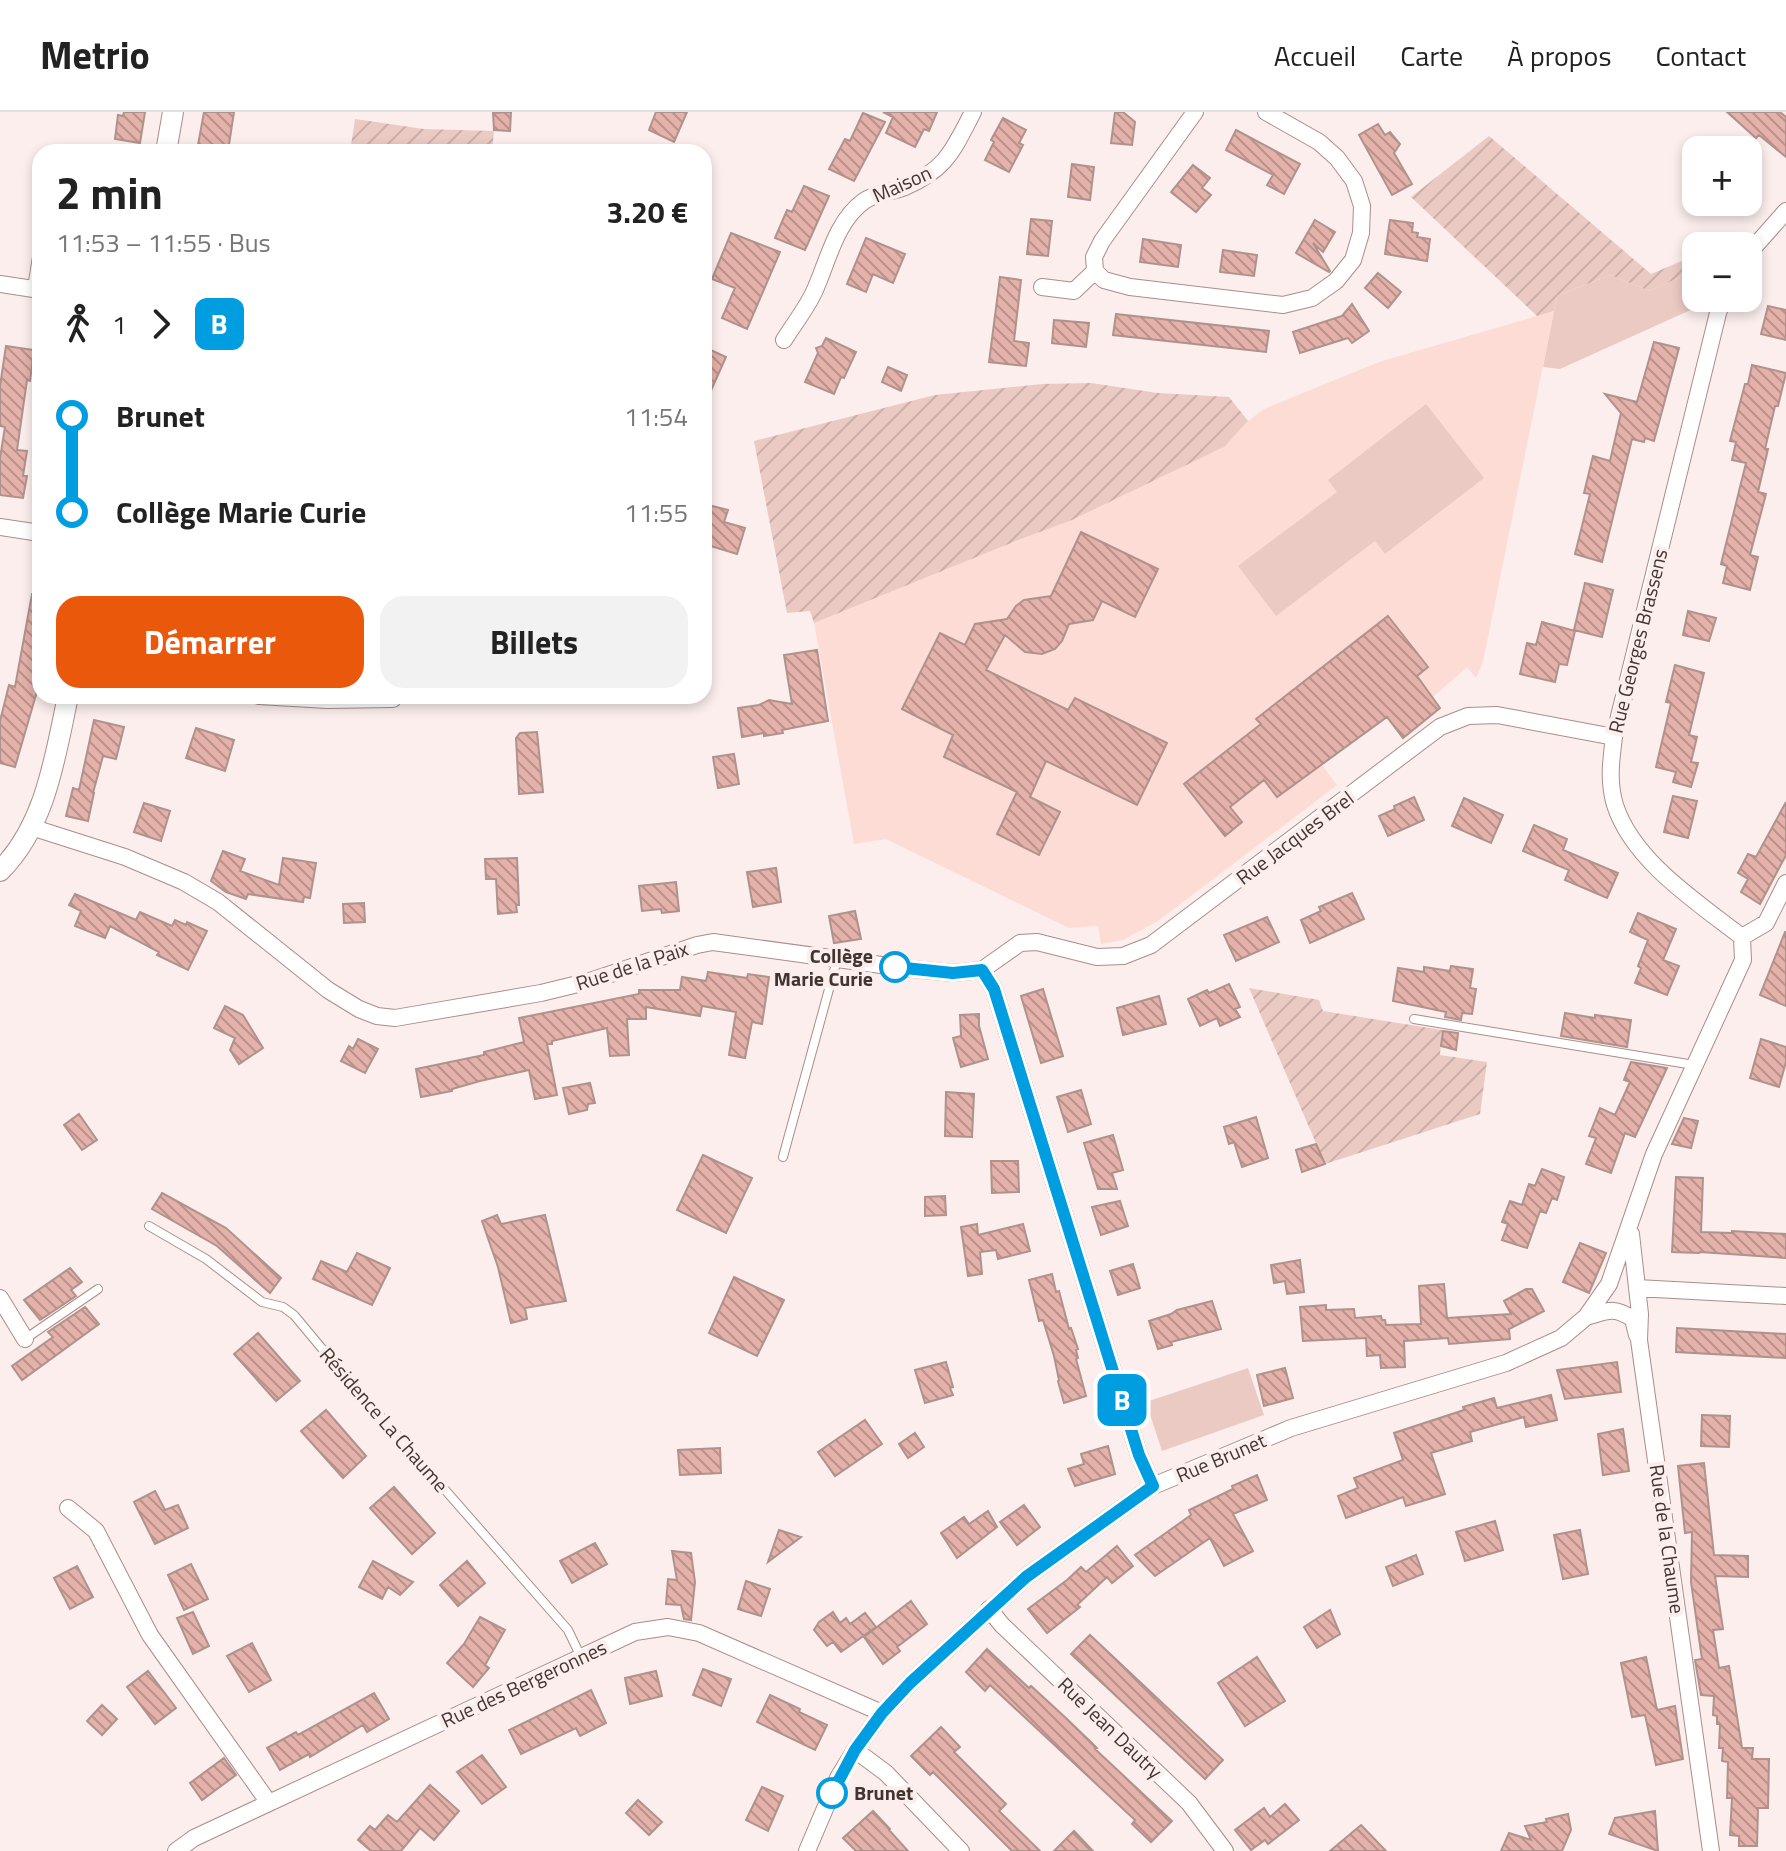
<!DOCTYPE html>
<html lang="fr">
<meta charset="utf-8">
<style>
body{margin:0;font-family:"Titillium Web",sans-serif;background:#f2f2f2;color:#222;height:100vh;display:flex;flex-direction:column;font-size:30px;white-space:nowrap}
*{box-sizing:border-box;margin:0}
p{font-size:26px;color:#767676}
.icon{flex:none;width:44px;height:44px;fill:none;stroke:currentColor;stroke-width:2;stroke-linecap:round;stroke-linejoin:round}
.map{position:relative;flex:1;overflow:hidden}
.drawer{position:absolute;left:32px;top:32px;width:680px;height:560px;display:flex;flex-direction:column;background:#fff;border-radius:24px;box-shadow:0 4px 12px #0003}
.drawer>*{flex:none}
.badge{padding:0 16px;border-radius:12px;font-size:28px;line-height:52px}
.controls{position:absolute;left:1682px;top:24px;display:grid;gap:16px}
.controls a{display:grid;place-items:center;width:80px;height:80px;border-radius:16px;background:#fff;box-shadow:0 4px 12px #0003;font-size:40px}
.map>.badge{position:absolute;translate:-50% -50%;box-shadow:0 0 0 4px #fff}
.legs{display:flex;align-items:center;gap:12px;height:88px;padding:0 24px;font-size:26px}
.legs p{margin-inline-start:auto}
.head{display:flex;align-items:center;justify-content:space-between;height:136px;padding:0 24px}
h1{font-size:44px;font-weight:700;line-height:60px}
.action{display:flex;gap:16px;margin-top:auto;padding:16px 24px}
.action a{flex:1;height:92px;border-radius:24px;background:#ea580c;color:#fff;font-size:32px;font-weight:700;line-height:92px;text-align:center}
.action a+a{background:#f2f2f2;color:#222}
ul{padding:0 24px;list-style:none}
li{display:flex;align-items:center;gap:28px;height:96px;font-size:30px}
li i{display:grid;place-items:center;width:12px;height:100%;margin:0 10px;background:currentColor}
li i::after{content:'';width:20px;height:20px;margin:-10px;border:6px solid;border-radius:50%;background:#fff}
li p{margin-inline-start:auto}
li:first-child i{background:linear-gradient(#0000 50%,currentColor 0)}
li:last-child i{background:linear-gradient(currentColor 50%,#0000 0)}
header{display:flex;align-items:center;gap:48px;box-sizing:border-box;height:112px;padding:0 40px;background:#fff;border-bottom:2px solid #e0e0e0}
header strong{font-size:38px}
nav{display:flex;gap:44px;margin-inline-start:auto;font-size:28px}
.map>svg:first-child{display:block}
</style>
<header>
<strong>Metrio</strong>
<nav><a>Accueil</a><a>Carte</a><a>À propos</a><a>Contact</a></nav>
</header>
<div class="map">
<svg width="1786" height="1739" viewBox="0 0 1786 1739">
<defs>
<pattern id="garden-furrows" width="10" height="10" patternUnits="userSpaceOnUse" patternTransform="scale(2)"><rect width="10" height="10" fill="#eccac4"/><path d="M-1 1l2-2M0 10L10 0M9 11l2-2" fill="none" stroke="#ccaea9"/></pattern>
<pattern id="building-back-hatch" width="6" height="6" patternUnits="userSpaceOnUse" patternTransform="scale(2)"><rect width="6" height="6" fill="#e4b2aa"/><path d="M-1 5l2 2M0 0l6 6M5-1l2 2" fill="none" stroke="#ba928b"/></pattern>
</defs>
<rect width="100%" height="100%" fill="#fbeeec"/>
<path fill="#fddcd6" d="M1554 199 1483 550 1476 566 1467 555 1433 585 1440 596 1403 626 1386 605 1322 653 1337 673 1158 809 1123 828 1101 832 1098 814 1069 816 886 727 854 732 814 511 1021 427 1072 408 1224 335 1248 309 1264 297 1379 250Z"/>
<path fill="#eccac4" d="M1696 158V186H1708L1706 191 1560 257 1543 255 1557 184 1610 163 1650 179Z
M1426 292 1484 366 1385 442 1375 429 1276 504 1238 454 1337 380 1328 368Z
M1248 1256 1264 1303 1162 1339 1146 1290Z"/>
<path fill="url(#garden-furrows)" d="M355 7 424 17 494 19 492 40H350Z
M1489 24 1651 162 1696 143V158L1650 179 1610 163 1557 184 1554 199 1537 204 1411 85Z
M1091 271 1158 281 1229 285 1248 309 1224 335 1072 408 1021 427 814 511 810 499 787 501 754 329 935 283 1042 272Z
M1249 876 1319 888 1323 899 1442 918 1440 943 1487 950 1480 1002 1325 1052Z"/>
<path fill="url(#building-back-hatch)" stroke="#b0928c" stroke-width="2" d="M124 0H145L140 31 115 27 118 3 123 4Z
M204 0H234L228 39 198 33Z
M511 0 510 19 494 18 493 1Z
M656 0H687L674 30 649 18Z
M883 0H937L929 19 924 17 915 35 886 21 893 5Z
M1115 0H1123L1135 10 1132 33 1111 31Z
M1727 0H1780L1786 5V45L1759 23 1756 26Z
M863 1 885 10 854 69 829 57 845 27 850 29Z
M1003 6 1026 18 1019 31 1023 33 1009 60 985 48 994 30 991 28Z
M1378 12 1385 23 1390 20 1400 32 1394 41 1412 72 1392 83 1359 23Z
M1236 18 1300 52 1284 82 1267 73 1273 63 1226 38Z
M1072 52 1094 55 1090 88 1068 85Z
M1193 53 1210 66 1202 76 1211 83 1196 100 1171 80Z
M804 74 829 84 805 138 775 126 787 98 792 100Z
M1031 107 1052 109 1048 144 1027 142Z
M1315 108 1335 120 1323 140 1313 131 1330 159 1329 160 1296 141Z
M1390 108 1413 111 1412 120 1418 121 1417 125 1430 127 1427 149 1385 142Z
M731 121 780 140 747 217 722 206 735 176 712 167Z
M866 126 905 142 893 171 873 162 866 180 847 172Z
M1143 127 1181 133 1178 155 1140 150Z
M1223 138 1257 143 1254 164 1220 160Z
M1378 161 1401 180 1388 196 1365 176Z
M1000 165 1021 168 1014 229 1029 231 1026 254 989 250Z
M1352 192 1369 219 1352 231 1348 226 1300 241 1293 220 1342 204Z
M1768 194 1786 198V228L1761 222Z
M1116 202 1269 219 1266 240 1113 223Z
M1054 208 1089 211 1086 235 1052 231Z
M826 226 856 240 844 266 841 265 834 282 805 270 818 241 816 236 822 234Z
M1654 230 1679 236 1654 329 1645 326 1644 330 1632 327 1602 450 1575 442 1590 382 1584 381 1593 344 1610 349 1621 301 1605 282 1637 290Z
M6 234 34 238 30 269 27 268 17 338 27 339 23 364H27L23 386 0 383V346L5 315 0 314V274Z
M704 235 726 245 704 294Z
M1752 253 1786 261 1778 294H1775L1765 337H1768L1758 380 1766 382 1750 443 1758 445 1750 478 1723 471 1727 454 1721 452 1746 351 1732 348 1736 330 1730 329 1745 272H1748Z
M888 255 907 263 901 279 882 270Z
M708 393 728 398 724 410 745 416 737 442 704 432V408Z
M1081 420 1158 457 1135 505 1102 489 1093 508 1069 512 1062 529 1055 537 1042 542 1025 540 1005 523 986 558 1068 598 1075 586 1167 631 1137 693 1046 649 1030 685 1060 700 1039 743 997 722 1017 680 944 645 953 623 902 597 940 521 965 533 975 512 1007 507 1016 494 1024 488 1051 484Z
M1585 471 1613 478 1602 525 1574 518Z
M32 482 40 483V569L15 655 0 651V609L9 573 15 575Z
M1688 499 1716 506 1709 529 1683 523Z
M1388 504 1428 555 1417 564 1440 596 1403 626 1387 605 1277 685 1264 668 1230 695 1242 710 1225 724 1184 672 1261 612 1256 607Z
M1542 510 1575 519 1567 553 1559 552 1555 570 1520 562 1527 531 1536 533Z
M817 538 828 609 782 618 783 621 764 624V621L742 625 738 596 759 593 769 588 792 592 784 543Z
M1675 553 1704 561 1689 623 1697 625 1691 650 1698 651 1691 675 1673 670 1676 660 1656 655 1671 591 1666 590Z
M94 608 124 615 116 647 103 644 93 681H94L88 709 66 704 73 676 79 678Z
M196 616 234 628 225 659 186 646Z
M537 620 543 680 519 682 516 626 520 621Z
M734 642 739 672 718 676 713 645Z
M1673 684 1697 689 1688 726 1664 720Z
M1414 685 1424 708 1388 724 1379 704 1395 697 1394 694Z
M1464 686 1503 703 1491 731 1452 714Z
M1786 690V743L1760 792 1741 780 1748 767 1738 761 1748 742 1756 745Z
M144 691 170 699 161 729 134 720Z
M1534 713 1567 727 1563 738 1618 761 1607 786 1565 768 1569 758 1523 739Z
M223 739 245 747 240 759 279 773 283 746 316 751 310 786 304 785 303 790 248 782 246 787 226 780 211 769Z
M517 746 519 793H516L517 800 498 802 496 767H486L485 747Z
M776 756 781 790 753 795 747 760Z
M676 770 679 799 662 801 661 797 642 799 639 774Z
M1352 781 1364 807 1310 831 1301 808 1321 799 1319 795Z
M75 782 136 808 140 800 172 814 175 808 186 813 187 810 207 819 188 858 157 843 159 840 110 814 105 826 75 814 81 799 69 793Z
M364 791 365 810 344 811 343 792Z
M855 799 861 827 834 831 829 804Z
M1638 801 1676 817 1663 848 1679 854 1667 883 1635 871 1641 856 1638 854 1648 828 1630 820Z
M1267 805 1279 830 1236 849 1224 823Z
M1785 820H1786V894L1760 883Z
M1451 854 1473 857 1470 876 1476 877 1472 902 1462 901 1461 908 1445 905 1446 900 1393 889 1398 856 1424 860V855L1450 859Z
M708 860 747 866 748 862 769 865 762 912 752 910 745 946 729 943 736 900 702 894 700 904 646 895V907H627L629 943 610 944 607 916 552 929V932H547L557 983 535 987 529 958 480 969 452 977V979L421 985 416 957 484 943V940L524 930 519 906 639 882V878H680L682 865 706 869Z
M1229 872 1240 895 1235 897 1240 905 1220 914 1217 906 1200 914 1188 887 1207 878 1209 881Z
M1043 877 1063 944 1041 951 1021 884Z
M1159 884 1166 912 1123 923 1117 896Z
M225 894 243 903 263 936 239 952 230 938 235 926 214 916Z
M1565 901 1595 906V903L1631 908 1627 935 1561 924Z
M979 902V914L988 947 961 955 953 926 961 924 960 903Z
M1443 919 1458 921 1456 938 1441 934Z
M358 927 378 937 365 961 341 949 349 934 353 937Z
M1761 927 1786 935V950L1779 975 1750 966Z
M1631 950 1667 956 1635 1025 1625 1021 1611 1061 1586 1052 1596 1026 1589 1024 1600 996 1615 1003 1630 970 1624 968Z
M590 971 595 991 588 992 587 998 569 1002 563 976Z
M1081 978 1091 1012 1068 1020 1057 985Z
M946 980 974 982 972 1025 945 1024Z
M79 1002 97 1028 82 1038 64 1013Z
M1256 1005 1268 1046 1242 1055 1234 1030 1229 1032 1224 1015Z
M1684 1006 1698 1009 1691 1036 1672 1032Z
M1113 1023 1123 1058 1112 1061 1117 1077H1098L1084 1031Z
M1316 1032 1325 1052 1302 1060 1296 1038Z
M703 1043 752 1066 726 1121 677 1098Z
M991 1049H1018L1019 1080 992 1081Z
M1542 1057 1564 1065 1557 1088 1552 1086 1546 1101 1540 1099 1527 1136 1502 1128 1508 1112 1502 1110 1510 1089 1522 1093 1529 1072 1535 1074Z
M1676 1065 1703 1066 1701 1120 1732 1121V1119L1786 1122V1146L1700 1140 1699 1141 1672 1140Z
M162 1081 226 1116 281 1166 270 1181 217 1134 152 1097Z
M945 1084 946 1103 925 1104V1085Z
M1120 1089 1128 1114 1101 1123 1092 1095Z
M497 1103 501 1112 545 1103 566 1189 525 1196 527 1207 511 1211 498 1155 482 1109Z
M977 1112 978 1123 1023 1112 1030 1139 998 1147 996 1138 980 1140 982 1162 968 1164 961 1115Z
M1580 1131 1606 1141 1589 1181 1563 1170Z
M357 1141 390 1156 372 1193 313 1167 321 1149 347 1160Z
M1300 1148 1304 1180 1287 1182 1285 1169 1274 1171 1271 1153Z
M1133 1152 1140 1176 1118 1183 1110 1159Z
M70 1156 82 1170 71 1178 76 1184 40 1208 24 1188Z
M1052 1162 1056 1180 1059 1179 1069 1217 1071 1216 1078 1237 1076 1238 1078 1246 1076 1247 1086 1284 1064 1291 1058 1269 1059 1268 1054 1244 1043 1208 1039 1209 1029 1168Z
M734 1165 784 1188 757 1244 709 1221Z
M1444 1172 1447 1206 1511 1202 1504 1189 1526 1177H1532L1544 1199 1509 1217 1510 1227 1449 1232 1448 1226 1404 1229 1405 1255 1381 1256 1380 1243 1367 1244 1366 1226 1303 1229 1300 1195 1326 1193V1198L1354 1197 1355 1206 1381 1204 1382 1208H1385L1386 1213 1421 1212 1419 1174Z
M1212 1189 1221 1217 1171 1230 1172 1233 1158 1237 1149 1209 1171 1202 1177 1198Z
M85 1195 99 1212 22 1268 12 1254 53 1225 48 1220Z
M1677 1216 1786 1222V1246L1676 1240Z
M258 1221 300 1269 276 1289 234 1242Z
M946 1250 953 1275 950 1276 953 1283 925 1291 915 1258Z
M1617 1250 1621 1280 1565 1287 1557 1258Z
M1285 1256 1293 1286 1264 1294 1257 1263Z
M1551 1283 1557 1308 1526 1315 1524 1305 1470 1320 1472 1329 1431 1341 1445 1382 1406 1394 1403 1385 1346 1406 1338 1384 1358 1376 1354 1366 1403 1348 1394 1321 1464 1298 1463 1295 1494 1286 1497 1296Z
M326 1298 366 1344 343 1366 301 1319Z
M1702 1303 1730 1304 1729 1335 1701 1334Z
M865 1308 882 1332 835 1364 818 1340Z
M1623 1317 1629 1359 1603 1363 1598 1322Z
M915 1321 924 1335 908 1346 899 1332Z
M1108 1334 1115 1362 1075 1374 1068 1357 1084 1352 1081 1342Z
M720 1336 721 1361 680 1363 678 1338Z
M1704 1351 1714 1443 1748 1444V1465L1715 1464 1723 1517 1713 1518 1719 1556 1729 1554 1742 1636H1753L1752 1647H1769L1768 1696H1758L1757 1734H1739V1724L1730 1723 1732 1686H1727L1728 1650 1722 1649 1723 1636H1719L1720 1612H1717V1604L1713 1603 1714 1584 1701 1583 1695 1548 1702 1547 1691 1470 1692 1420 1685 1421 1678 1354Z
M1257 1363 1267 1388 1233 1402 1253 1439 1224 1454 1210 1426 1155 1464 1135 1443 1191 1403 1189 1398 1233 1377 1232 1374Z
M394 1375 435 1421 412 1442 370 1396Z
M155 1379 165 1398 178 1393 188 1416 155 1432 134 1390Z
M1024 1393 1040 1415 1017 1433 1000 1410Z
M988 1399 997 1415 957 1446 941 1421 964 1405 969 1412Z
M1495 1409 1503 1438 1465 1449 1456 1420Z
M779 1418 801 1425 768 1450Z
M1580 1418 1588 1462 1563 1467 1554 1423Z
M595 1431 607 1452 572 1471 560 1449Z
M1117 1434 1133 1454 1112 1471 1107 1465 1077 1493 1080 1495 1047 1521 1028 1497 1067 1468 1081 1455 1086 1460Z
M672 1439 691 1441 695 1470 691 1508 684 1507 681 1493 666 1492 668 1467 677 1468Z
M1416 1443 1423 1462 1393 1474 1386 1455Z
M373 1449 401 1464 413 1470 400 1483 388 1475 382 1487 359 1475Z
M467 1449 485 1471 458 1494 440 1473Z
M191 1452 208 1487 184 1498 168 1463Z
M77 1454 93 1485 70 1497 54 1466Z
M746 1469 770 1477 761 1504 738 1497Z
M911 1489 927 1512 897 1535 900 1539 883 1552 864 1525Z
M1330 1498 1340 1522 1317 1536 1304 1515Z
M193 1500 209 1534 193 1542 177 1506Z
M833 1500 840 1511 846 1506 850 1512 865 1501 876 1515 841 1540 833 1530 827 1534 814 1518 819 1510Z
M480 1505 505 1518 485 1553 489 1556 473 1575 447 1551 464 1532Z
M1090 1523 1223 1648 1205 1667 1071 1542Z
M252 1531 271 1568 249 1580 227 1544Z
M987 1537 1029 1576 1031 1574 1067 1607 1097 1636 1095 1637 1172 1709 1151 1730 1132 1712 1135 1708 990 1573 985 1579 966 1560Z
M1257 1545 1285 1589 1245 1614 1218 1571Z
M1646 1545 1657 1598 1675 1594 1683 1647 1656 1653 1645 1603 1632 1605 1621 1551Z
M703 1557 731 1567 721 1594 693 1583Z
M148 1559 176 1596 155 1612 127 1575Z
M656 1559 662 1584 630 1592 625 1566Z
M591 1578 606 1611 580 1624 576 1616 521 1642 509 1618Z
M374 1581 389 1607 367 1620 363 1613 310 1645 309 1642 280 1658 267 1636 296 1620 298 1623Z
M770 1583 800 1597 799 1600 827 1613 815 1638 757 1610Z
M102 1593 117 1607 102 1623 87 1609Z
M941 1615 960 1635 954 1640 1006 1692 999 1699 1040 1739H1012L933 1660 930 1663 911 1644Z
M482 1643 506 1675 482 1692 457 1660Z
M224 1646 236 1663 202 1688 190 1671Z
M430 1673 459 1699 434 1728 420 1716 401 1739H371L358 1728 370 1714 375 1718 388 1703 397 1710Z
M762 1675 783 1684 768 1719 746 1708Z
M638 1688 662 1710 649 1723 626 1701Z
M1285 1692 1299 1708 1268 1732 1265 1728 1251 1738 1235 1718 1264 1696 1270 1705Z
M873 1699 890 1717 889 1718 908 1739H856L843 1726Z
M1655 1699 1658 1739 1609 1722 1615 1706Z
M1568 1702 1571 1718 1562 1739H1501L1509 1721 1531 1728 1525 1714 1547 1710 1546 1707Z
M1361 1713 1386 1739H1330Z
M1074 1719 1093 1739H1054Z"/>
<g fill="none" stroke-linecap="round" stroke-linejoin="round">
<g stroke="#ab8d88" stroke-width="10">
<path id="service" d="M32 176 40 126
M1414 907 1694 953
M783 1045 837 848
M149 1114 206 1147 262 1190 283 1195 294 1203 339 1257 568 1518 581 1545
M25 1227 98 1177"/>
</g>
<g stroke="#ab8d88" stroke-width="18">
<path id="minor" d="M1195 0 1102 129 1094 145 1095 159 1104 168 1130 175 1283 193 1312 186 1336 169 1353 148 1361 121 1362 94 1354 69 1337 46 1319 30 1266 0
M1748 142 1786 99
M0 172 40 178
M1042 175 1074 179 1095 159
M1724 186 1718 201 1614 625C1611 648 1608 670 1615 693 1633 749 1697 790 1742 825
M784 228C794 212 806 197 814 180 828 150 835 110 864 89 875 81 892 80 905 75 947 57 953 38 973 0
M0 415 40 421
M259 584 327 588 393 587
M31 715 125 745 184 770 218 790 328 878 359 897 377 904 395 906 541 881 590 869 697 833 713 830 903 856 953 861 982 858 994 877 1139 1343 1153 1374
M1742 825 1766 811 1786 771
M982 858 1020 831 1037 830 1097 845 1123 844 1151 833 1440 615 1468 604 1497 603 1614 625
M1631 1122 1640 1202 1639 1228 1711 1739
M1637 1176 1786 1184
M0 1186 25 1227
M1586 1205C1608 1199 1613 1194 1633 1207L1637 1223
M68 1396 96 1419 150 1523 269 1691
M989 1497 1002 1513 1189 1691 1225 1739
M855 1638 886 1661 961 1739
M176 1739 194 1726 635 1520 668 1515 699 1521 882 1601
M807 1739 838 1666 855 1638 882 1601 910 1571 1026 1465 1153 1374 1291 1316 1506 1251 1561 1226 1586 1205 1609 1172 1654 1042 1743 848 1742 825"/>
</g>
<g stroke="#ab8d88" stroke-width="22">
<path id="tertiary" d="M166 40 173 0
M0 759C46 713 55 645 68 584"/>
</g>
<use href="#service" stroke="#fff" stroke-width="8"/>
<use href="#minor" stroke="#fff" stroke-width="16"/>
<use href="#tertiary" stroke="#fff" stroke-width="20"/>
</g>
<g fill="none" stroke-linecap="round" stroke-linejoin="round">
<g stroke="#fff" stroke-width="18">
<path id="line-1" d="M832 1681 855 1638 882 1601 910 1571 1026 1465 1153 1374 1139 1343 994 877 982 858 953 861 895 855"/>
</g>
<use href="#line-1" stroke="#009ee1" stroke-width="12"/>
</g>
<g fill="#fff" stroke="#009ee1" stroke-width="4">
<circle cx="895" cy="855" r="14"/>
<circle cx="832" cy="1681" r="14"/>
</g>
<g text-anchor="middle" stroke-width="8" stroke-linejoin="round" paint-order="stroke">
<g font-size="20" fill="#413532" stroke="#fbeeec">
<text transform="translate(902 72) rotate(-24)" y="7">Maison</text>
<text transform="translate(1638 529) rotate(-76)" y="7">Rue Georges Brassens</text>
<text transform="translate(1295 726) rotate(-37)" y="7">Rue Jacques Brel</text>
<text transform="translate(632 854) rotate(-18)" y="7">Rue de la Paix</text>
<text transform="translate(384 1308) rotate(49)" y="7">Résidence La Chaume</text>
<text transform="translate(1221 1346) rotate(-23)" y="7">Rue Brunet</text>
<text transform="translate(1667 1427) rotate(82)" y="7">Rue de la Chaume</text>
<text transform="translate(524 1572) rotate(-25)" y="7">Rue des Bergeronnes</text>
<text transform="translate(1110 1616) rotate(44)" y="7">Rue Jean Dautry</text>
</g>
<g font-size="20" font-weight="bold" fill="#413532" stroke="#fbeeec" text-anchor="end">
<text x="873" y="851">Collège<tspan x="873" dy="23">Marie Curie</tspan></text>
<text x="854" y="1688" text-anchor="start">Brunet</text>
</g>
</g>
</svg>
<div class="controls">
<a>+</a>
<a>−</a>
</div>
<b class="badge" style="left:1122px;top:1288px;background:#009ee1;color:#fff">B</b>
<section class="drawer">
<div class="head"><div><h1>2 min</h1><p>11:53 – 11:55 · Bus</p></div><b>3.20 €</b></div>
<div class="legs"><svg class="icon" aria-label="walk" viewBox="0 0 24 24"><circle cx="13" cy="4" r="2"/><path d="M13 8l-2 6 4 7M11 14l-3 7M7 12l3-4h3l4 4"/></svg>1<svg class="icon" aria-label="forward" viewBox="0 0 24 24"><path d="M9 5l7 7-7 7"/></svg><b class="badge" style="background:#009ee1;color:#fff">B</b></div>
<ul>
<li><i style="color:#009ee1"></i><b>Brunet</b><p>11:54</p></li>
<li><i style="color:#009ee1"></i><b>Collège Marie Curie</b><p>11:55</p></li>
</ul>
<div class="action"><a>Démarrer</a><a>Billets</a></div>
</section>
</div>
